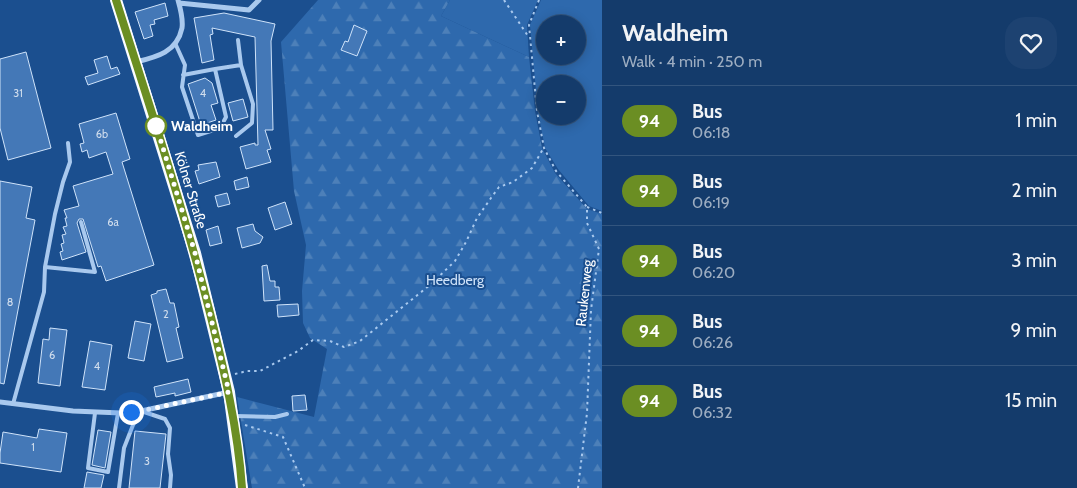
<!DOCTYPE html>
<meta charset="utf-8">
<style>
body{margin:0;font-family:Cabin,sans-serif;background:#1d4271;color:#f1f3f6;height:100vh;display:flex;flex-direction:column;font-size:19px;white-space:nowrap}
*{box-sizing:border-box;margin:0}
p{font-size:16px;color:#9dadc1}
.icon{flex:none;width:28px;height:28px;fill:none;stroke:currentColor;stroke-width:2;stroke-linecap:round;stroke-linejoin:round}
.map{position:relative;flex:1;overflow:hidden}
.sheet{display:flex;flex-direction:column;background:#143b6b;width:475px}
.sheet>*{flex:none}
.badge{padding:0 10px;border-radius:16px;font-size:18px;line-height:32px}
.buttons{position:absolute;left:536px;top:15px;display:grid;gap:10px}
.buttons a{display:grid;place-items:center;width:50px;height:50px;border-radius:50%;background:#143b6b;box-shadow:0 2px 12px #0003,0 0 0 1px #33557e;font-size:25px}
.you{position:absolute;width:25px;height:25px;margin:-12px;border:4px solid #fff;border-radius:50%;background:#1a73e8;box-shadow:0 0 0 8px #1a73e833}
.map>.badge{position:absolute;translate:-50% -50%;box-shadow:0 0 0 2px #fff}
.round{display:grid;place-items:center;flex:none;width:52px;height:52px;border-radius:20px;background:#1d4271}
.summary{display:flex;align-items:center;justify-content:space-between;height:85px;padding:0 20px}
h1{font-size:24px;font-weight:800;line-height:38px}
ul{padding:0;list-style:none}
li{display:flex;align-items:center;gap:15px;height:70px;padding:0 20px;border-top:1px solid #33557e}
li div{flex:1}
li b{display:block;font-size:19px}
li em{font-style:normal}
li .badge{min-width:55px;font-weight:700;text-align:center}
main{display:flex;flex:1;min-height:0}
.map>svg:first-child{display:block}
</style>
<main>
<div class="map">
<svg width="602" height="488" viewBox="0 0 602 488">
<defs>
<pattern id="forest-firs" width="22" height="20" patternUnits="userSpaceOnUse" patternTransform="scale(1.25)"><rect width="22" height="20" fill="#2e69ad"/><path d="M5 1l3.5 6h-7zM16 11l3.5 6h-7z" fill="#4d80b9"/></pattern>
</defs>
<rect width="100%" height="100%" fill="#1b4f8f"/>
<path fill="#2e69ad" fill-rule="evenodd" d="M450 0H538L527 25 529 57 441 16Z
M541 0H602V211L589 206 558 169 545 148 538 112 530 25ZM545 24H578V56H545ZM545 84H578V116H545Z"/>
<path fill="url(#forest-firs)" d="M318 0H450L441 16 529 57 535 111 542 148 555 173 587 209 602 214V488H252L237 397 314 417 327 349 310 338 303 323 302 291 306 245 294 191 281 42Z"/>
<path fill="#4478b7" stroke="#cfe3fa" d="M165 3 168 16 154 20 155 24 150 25 153 36 144 39 135 12Z
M224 13 275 24 271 41 273 130H265L271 149 267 150 271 162 246 169 240 147 255 143V145H258L255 37 212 28 213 34 210 35 214 60 202 63 194 18Z
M354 25 367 31 357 56 341 50 345 41 348 42Z
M26 52 51 148 8 160 0 128V59Z
M107 56 111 69 117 67 120 74 88 85 85 77 98 73 94 60Z
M205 78 212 83 218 103 211 105 216 120 201 125 188 84Z
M243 99 248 117 233 121 228 103Z
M116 113 130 159 122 162 154 265 106 281 101 266 98 267 83 219H79L77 223 86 252 62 260 60 252 63 251 61 244 64 243 62 235 66 234 63 227 67 226 65 218H67L64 210 79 206 73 186 113 174 106 152 89 158 87 150 82 152 80 144 84 143 79 124Z
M216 162 220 177 199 184 195 171 199 170 198 165Z
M247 177 249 187 236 190 234 181Z
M0 181 32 187 26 218 35 220 4 384 0 383Z
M227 193 230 204 218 207 215 196Z
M285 202 292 224 275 230 268 208Z
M253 224 255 231 263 237 260 243 242 248 237 228Z
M218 226 222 243 210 246 206 230Z
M267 265 270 281H275V287H279L280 300 264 301 262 266Z
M166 289 170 303H174L179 327 176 328 183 358 167 362 151 295 157 293V291Z
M298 304 299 315 278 317 277 305Z
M135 321 151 324 144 361 128 358Z
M50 328 67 330 60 386 38 383 43 339 49 340Z
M90 341 112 345 105 390 82 387Z
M188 379 191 392 175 396V393L156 397 154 387Z
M305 395 307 410 293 411 292 396Z
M39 429 67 433 61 472 0 463V453L3 432 37 438Z
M98 430 111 432 105 468 92 465Z
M135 431 166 434 160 488H129Z
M87 472 104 475 101 488H84Z"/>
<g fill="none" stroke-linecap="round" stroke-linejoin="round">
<path stroke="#a9c9ee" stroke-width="2" stroke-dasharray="2.5 4" stroke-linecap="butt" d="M504 0 528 36
M539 0 529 25 537 111 544 148 556 171 587 207V223L599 249 591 310 587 413 578 488
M587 207 602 213
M235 374 247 371H260L298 351 313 340 330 341 344 347 360 341 430 285 455 261 466 242 477 218 491 198 499 187 513 182 532 168 543 149
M245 425 283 437 305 488"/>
<path stroke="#a9c9ee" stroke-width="4" d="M238 40 241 65
M175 43 185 65 182 87 198 135 220 128 226 117 215 69 183 75
M215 69 241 65 253 104 252 123 236 136
M45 267 95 272 81 222
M13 404 44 292 45 267 55 214 63 182 70 162 68 143
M95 413 88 468 108 472 118 413
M235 416 275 417 287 414
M119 488 124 448 133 425 141 411 165 419 170 428 168 454 171 475 170 488"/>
<path stroke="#a9c9ee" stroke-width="5" d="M179 3 249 10 259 0
M136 62C157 57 177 52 182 28 183 21 180 7 178 0
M0 402 73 411 121 413 141 411 229 392"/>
<path stroke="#f0f6ff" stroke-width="12" d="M116 0 195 253 229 392 242 488"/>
</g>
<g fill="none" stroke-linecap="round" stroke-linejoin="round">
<g stroke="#fff" stroke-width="11">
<path id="line" d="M116 0C149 104 183 207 210 313 224 370 238 429 242 488"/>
</g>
<use href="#line" stroke="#6b8e23" stroke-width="8"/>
<path stroke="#fff" stroke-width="5" stroke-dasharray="0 9" d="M131 412 141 411 229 392 195 253 156 125V126"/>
</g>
<circle fill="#fff" stroke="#6b8e23" stroke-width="2.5" cx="156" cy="126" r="10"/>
<g text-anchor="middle" stroke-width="4" stroke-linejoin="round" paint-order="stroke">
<g font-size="11" fill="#d0dded">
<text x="18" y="97">31</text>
<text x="203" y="97">4</text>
<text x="102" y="138">6b</text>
<text x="113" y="226">6a</text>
<text x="10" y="306">8</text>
<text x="166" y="318">2</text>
<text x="52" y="359">6</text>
<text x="97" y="370">4</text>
<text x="33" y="451">1</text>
<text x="147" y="465">3</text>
</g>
<g font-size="14" font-weight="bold" fill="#fff" stroke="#1b4f8f" text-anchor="start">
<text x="171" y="131">Waldheim</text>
</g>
<g font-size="14" fill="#fff" stroke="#1b4f8f">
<text transform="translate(191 190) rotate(73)" y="5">Kölner Straße</text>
<text transform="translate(584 293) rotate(-84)" y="5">Raukenweg</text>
</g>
<g font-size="14" fill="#cfe3fa" stroke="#1b4f8f">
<text x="455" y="285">Heedberg</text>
</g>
</g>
</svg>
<div class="buttons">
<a>+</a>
<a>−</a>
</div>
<div class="you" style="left:131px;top:412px"></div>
</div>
<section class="sheet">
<div class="summary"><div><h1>Waldheim</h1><p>Walk · 4 min · 250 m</p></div><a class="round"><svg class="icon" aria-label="heart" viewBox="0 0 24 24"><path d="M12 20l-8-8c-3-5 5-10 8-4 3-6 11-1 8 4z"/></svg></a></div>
<ul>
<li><span class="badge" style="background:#6b8e23;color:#fff">94</span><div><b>Bus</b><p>06:18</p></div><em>1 min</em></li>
<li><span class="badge" style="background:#6b8e23;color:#fff">94</span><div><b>Bus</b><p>06:19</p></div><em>2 min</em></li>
<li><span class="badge" style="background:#6b8e23;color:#fff">94</span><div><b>Bus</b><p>06:20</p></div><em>3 min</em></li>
<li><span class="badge" style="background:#6b8e23;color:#fff">94</span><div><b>Bus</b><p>06:26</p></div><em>9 min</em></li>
<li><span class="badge" style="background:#6b8e23;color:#fff">94</span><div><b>Bus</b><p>06:32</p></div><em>15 min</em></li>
</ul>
</section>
</main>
